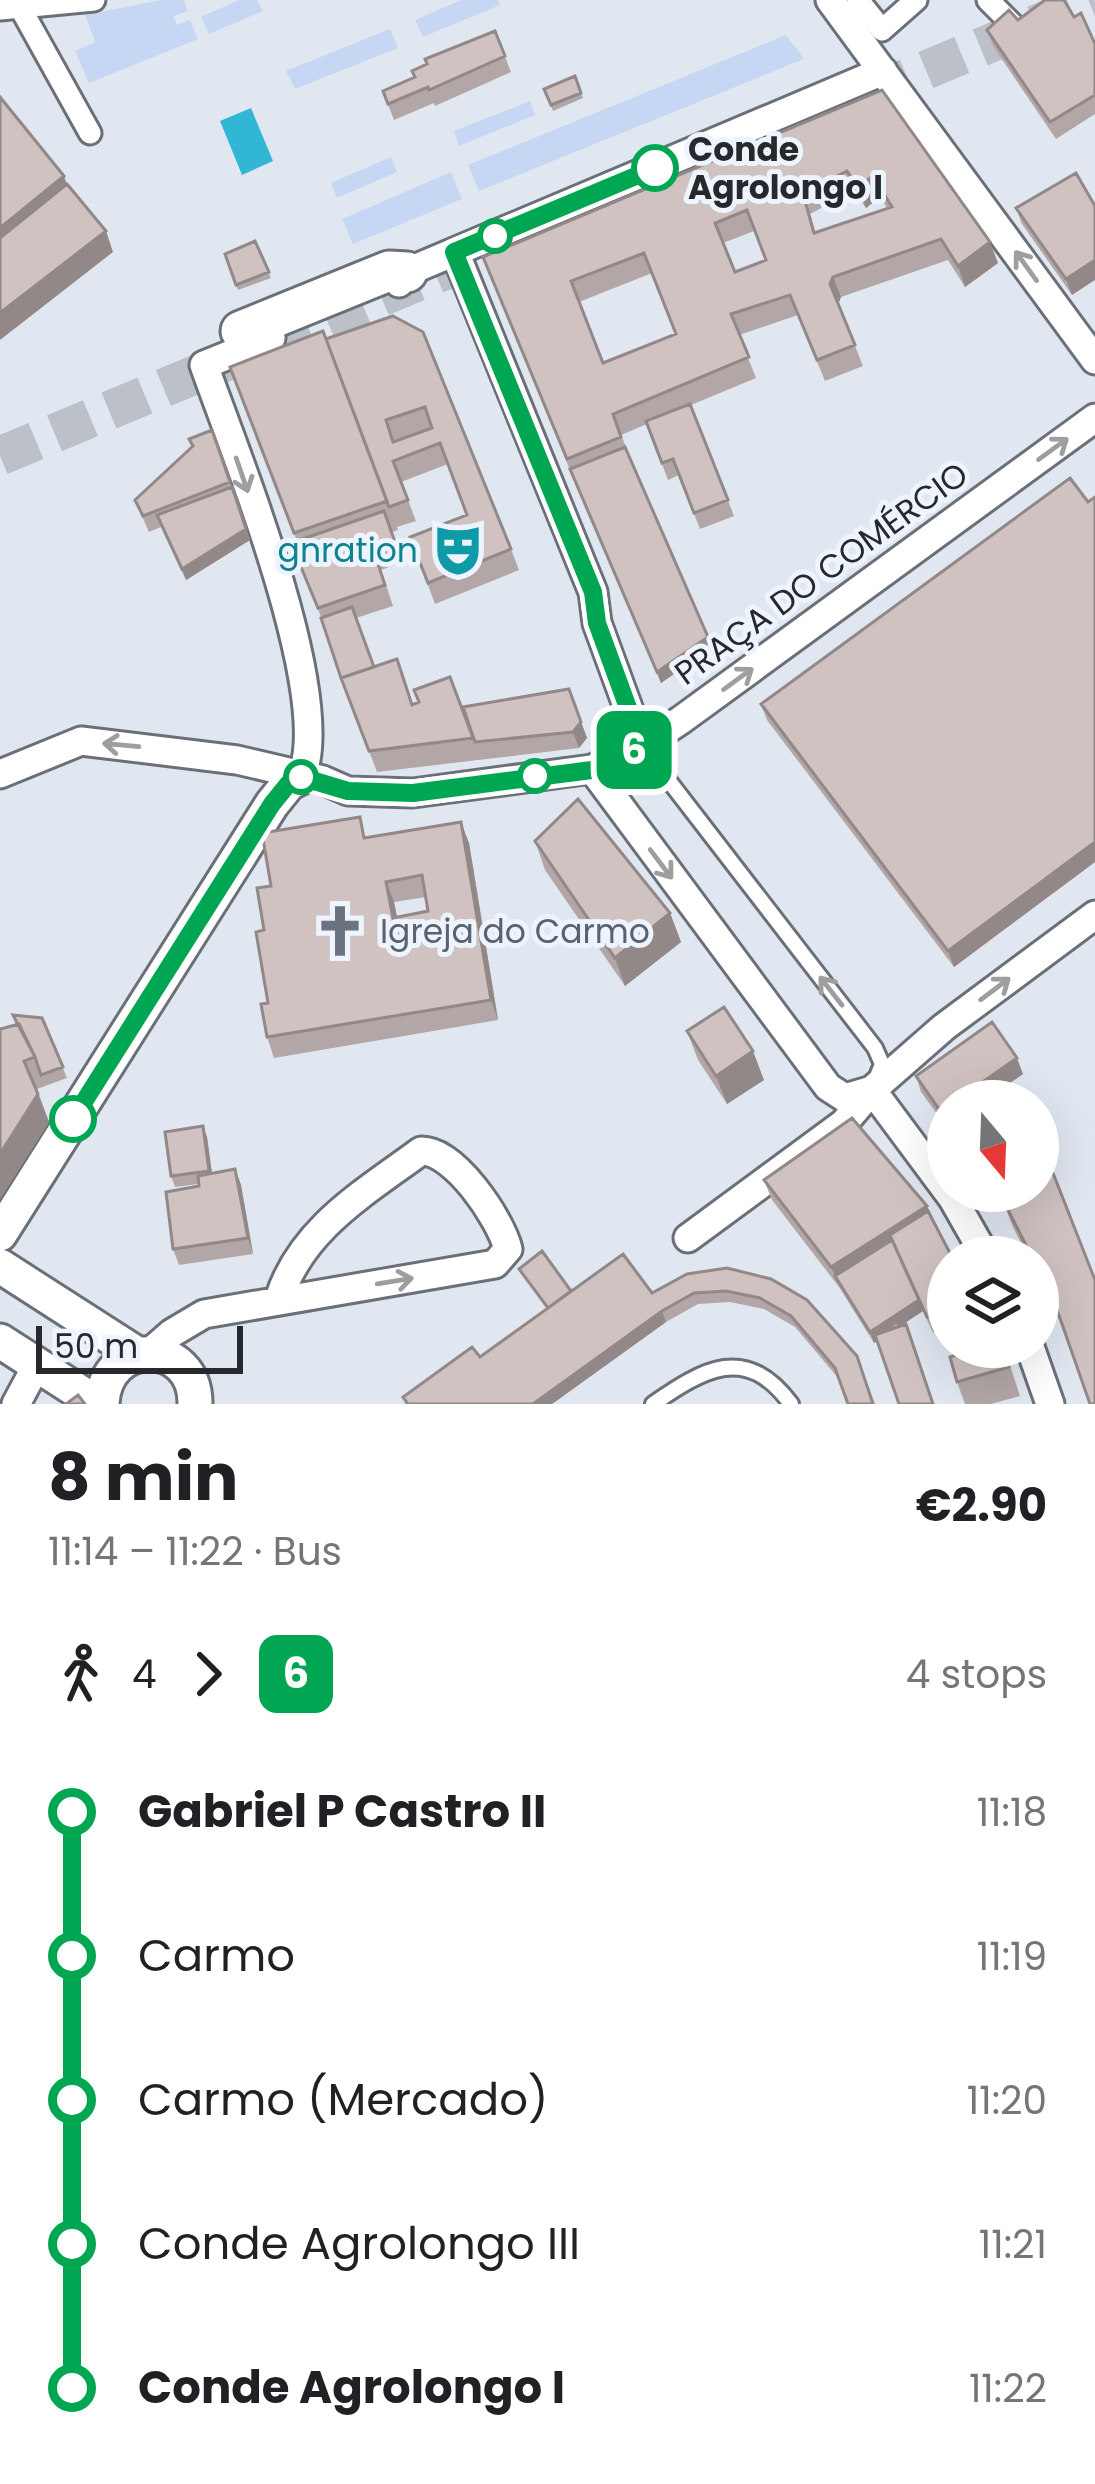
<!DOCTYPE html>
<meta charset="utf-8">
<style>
body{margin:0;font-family:Poppins,sans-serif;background:#f2f2f2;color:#202124;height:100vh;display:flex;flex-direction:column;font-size:45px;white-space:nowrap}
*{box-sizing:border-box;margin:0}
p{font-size:39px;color:#757577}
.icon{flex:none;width:66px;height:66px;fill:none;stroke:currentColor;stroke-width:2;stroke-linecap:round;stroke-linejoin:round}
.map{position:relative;height:1404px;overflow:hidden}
.sheet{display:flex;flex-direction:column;background:#fff;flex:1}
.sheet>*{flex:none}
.badge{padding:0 24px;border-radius:18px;font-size:42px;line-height:78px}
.needle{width:78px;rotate:161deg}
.tools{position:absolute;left:927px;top:1080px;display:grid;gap:24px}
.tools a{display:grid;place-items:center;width:132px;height:132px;border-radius:50%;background:#fff;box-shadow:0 12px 48px #0002;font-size:60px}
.scale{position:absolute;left:36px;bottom:30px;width:207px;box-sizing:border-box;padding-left:12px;border:6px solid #26282b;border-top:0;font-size:33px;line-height:42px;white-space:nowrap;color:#26282b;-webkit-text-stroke:9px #eef4fe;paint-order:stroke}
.map>.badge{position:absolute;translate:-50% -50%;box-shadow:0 0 0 6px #fff}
.legs{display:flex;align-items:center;gap:18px;height:132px;padding:0 48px;font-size:39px}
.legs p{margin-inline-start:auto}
.headline{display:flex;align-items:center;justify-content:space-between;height:204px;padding:0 48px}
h1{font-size:66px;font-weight:700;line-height:90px}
ul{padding:0 48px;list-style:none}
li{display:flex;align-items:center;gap:42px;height:144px;font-size:45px}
li i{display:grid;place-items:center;width:18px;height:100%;margin:0 15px;background:currentColor}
li i::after{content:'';width:30px;height:30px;margin:-15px;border:9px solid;border-radius:50%;background:#fff}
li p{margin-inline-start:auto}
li:first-child i{background:linear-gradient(#0000 50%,currentColor 0)}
li:last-child i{background:linear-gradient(currentColor 50%,#0000 0)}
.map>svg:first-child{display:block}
</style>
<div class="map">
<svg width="1095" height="1404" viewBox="0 0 1095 1404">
<rect width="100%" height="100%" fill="#e1e7f1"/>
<path fill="#c6d7f3" d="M161 0H184L188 11 173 16 177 25 190 20 198 39 89 83 75 51 95 42 85 15Z
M239 0H257L263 11 209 34 201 17Z
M461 0H498L500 5 423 37 415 20Z
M390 29 398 48 295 89 286 71Z
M786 35 804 59 479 191 468 165Z
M530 101 535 115 459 146 454 131Z
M391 157 397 172 337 198 331 183Z
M451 172 462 199 353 244 342 219Z"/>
<path fill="#31b6d6" d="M251 108 273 161 242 175 220 121Z"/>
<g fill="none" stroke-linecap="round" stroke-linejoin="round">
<path stroke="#bcc1c9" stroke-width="39" stroke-dasharray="39 20" stroke-linecap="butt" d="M0 456 1094 0"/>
<g stroke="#6b7078" stroke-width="20">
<path id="service" d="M642 746 875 1048 882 1064 876 1079
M653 1404C704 1369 746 1343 791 1404"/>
</g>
<g stroke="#6b7078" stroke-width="27">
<path id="pedestrian" d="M16 0 90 133
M858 0 882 30 916 0
M988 0 1020 32
M0 9 94 0"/>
</g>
<g stroke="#6b7078" stroke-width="33">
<path id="minor" d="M830 0 1095 360
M455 252 593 592 597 623 642 746
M399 283 407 272 883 71
M271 338 204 365C234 450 336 698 301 777
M592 769 828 1087 845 1098 872 1090 944 1027 1095 915
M0 774 81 741 237 760 323 780 348 791 413 793 592 769 642 746 681 720 1095 418
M872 1090 953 1199 986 1257
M688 1238 844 1123 872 1090
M1030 1347 1050 1404
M149 1353 172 1333 204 1314 495 1264 508 1249C500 1218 454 1150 421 1151 364 1193 301 1229 279 1299
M16 1404 37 1365"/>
</g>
<g stroke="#6b7078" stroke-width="39">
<path id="tertiary" d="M0 1234 272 804 289 783 301 777
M0 1266 137 1354
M0 1341 98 1404
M102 1404C105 1336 196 1338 195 1404"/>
</g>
<g stroke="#6b7078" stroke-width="45">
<path id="secondary" d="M241 331 389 271 407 272"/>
</g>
<use href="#service" stroke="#fff" stroke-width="14"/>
<use href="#pedestrian" stroke="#fff" stroke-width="21"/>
<use href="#minor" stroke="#fff" stroke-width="27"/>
<use href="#tertiary" stroke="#fff" stroke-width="33"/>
<use href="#secondary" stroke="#fff" stroke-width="39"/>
</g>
<path fill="#b2a7a6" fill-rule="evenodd" d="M1074 17 1095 44V114L1056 139 993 46 987 30 1018 20Z
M495 31 511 72 435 106 434 103 394 120 383 91 415 77 427 64Z
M575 76 583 98 553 111 544 89Z
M882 90 998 263 965 287 948 260 841 297 838 303 863 366 825 381 798 315 739 335 756 378 691 405 734 516 700 529 679 475 668 480 647 424 621 435 712 648 661 683 574 480 483 257ZM854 191 866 208 880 197 887 208 815 232 810 214ZM754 231 766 260 735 272 723 243ZM652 273 676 335 603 363 579 302Z
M1076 173 1072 295 1022 224 1016 208Z
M255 241 271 278 238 290 225 254Z
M393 316 511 549 519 570 435 604 410 537 467 515 448 464 401 482 416 521 397 527 398 530 392 532 402 562 381 570 393 606 356 618 374 667 413 705 419 703 450 677 475 742 569 689 587 738 579 748 377 772 341 678 324 624 291 543 297 541 230 367 326 339Z
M212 430 250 540 186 580 161 527 149 532 135 500 192 447 189 439Z
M1095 497V862L954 967 767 720 761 704Z
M368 837 469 843 498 1020 274 1058 267 1037 268 1003 264 930 271 886ZM426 897 428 911 397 917 394 902Z
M535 841 670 913 681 942 625 986 545 870Z
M13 1015 42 1018 67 1078 37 1089 49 1122 0 1199 16 1025Z
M687 1031 764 1080 727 1104 698 1060Z
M1023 1074 983 1101H948V1129L921 1092 916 1076Z
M207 1137 212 1173 235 1169 241 1185 253 1254 179 1265 173 1249 199 1186 198 1184 175 1187 171 1176Z
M1051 1168 1064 1330 1038 1277V1257H1028L1012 1225 1001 1196Z
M764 1180 927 1206 952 1257H948V1346L940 1329 933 1333 923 1311 874 1343 839 1287 772 1200Z
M727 1268 857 1356 875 1404H848L839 1379 795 1327 764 1309 730 1302 698 1304 666 1322 552 1404H405L403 1397 480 1357 547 1309 519 1269 571 1291 652 1293Z
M949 1347H1004L1020 1396 991 1404H965L957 1382 953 1356Z"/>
<path fill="#918887" d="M64 176 74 205 0 265V228Z
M873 176 880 197 866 208 858 187Z
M106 231 113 252 0 340V313Z
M990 242 998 263 965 287 958 266Z
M1095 260V280L1072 295 1066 279Z
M833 277 841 297 838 305 830 284Z
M212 430 250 540 186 580 182 569 246 529Z
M708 637 712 648 661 683 657 672Z
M581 722 587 738 579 748 573 732Z
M461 822 469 843 498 1020 491 1000Z
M1095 842V862L954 967 948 951Z
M386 882 394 902 401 938 393 918Z
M670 913 681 942 625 986 615 958Z
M753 1051 764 1080 727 1104 716 1076Z
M1017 1058 1023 1074 983 1101H975L971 1090Z
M38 1094 49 1122 0 1199V1154Z
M203 1126 207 1137 213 1181 209 1171Z
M235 1169 241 1185 253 1254 248 1238Z
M927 1206 934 1227 896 1251 835 1276 831 1267Z
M919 1300 923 1311 874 1343 870 1332Z
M662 1311 666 1322 552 1404H533Z"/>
<path fill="#cfc2c1" stroke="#918887" stroke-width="3" fill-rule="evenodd" d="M1045 0H1064L1074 17 1081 13 1095 44V95L1050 122 987 30 1009 10 1018 20Z
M495 31 505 56 429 90 428 87 388 104 383 91 415 77 412 71 427 64 425 59Z
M575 76 581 93 551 105 544 89Z
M882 90 990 242 958 266 941 239 833 277 830 284 855 345 817 360 790 295 731 314 749 357 613 414 621 437 567 459 483 257ZM847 171 858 187 873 176 892 207 814 233 803 194ZM747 210 766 260 735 272 715 223ZM644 253 676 334 603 363 571 281Z
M0 97 64 176 0 228Z
M1076 173 1095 206V260L1066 279 1016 208Z
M67 184 106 231 0 313V238Z
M255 241 269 272 236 285 225 254Z
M393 316 423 332 511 549 428 583 410 537 467 515 440 443 393 461 408 500 389 507 326 339ZM425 407 432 428 393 442 386 420Z
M323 331 387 501 294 533 230 367Z
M690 404 728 500 694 513 673 459 662 463 646 421Z
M212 430 230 482 143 516 135 500 193 446 189 439Z
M625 447 708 637 657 672 570 469Z
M1070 478 1088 502 1095 497V842L948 951 761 704Z
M232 487 246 529 182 569 157 515Z
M384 511 395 542 373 549 385 585 318 608 291 543Z
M352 607 374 667 341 678 321 618Z
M397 659 412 705 419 702 414 690 450 677 473 738 369 751 341 678Z
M569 689 581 722 573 732 475 742 463 707Z
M578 799 670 913 615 958 535 841Z
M360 817 364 838 461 822 491 1000 267 1037 261 1004 268 1003 256 932 264 930 257 888 271 886 262 833ZM422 875 428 911 393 918 386 882Z
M724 1007 753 1051 716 1076 687 1031Z
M13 1015 42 1018 63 1067 41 1075 35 1057Z
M992 1022 1017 1058 971 1090 980 1101H948V1122L916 1076Z
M19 1024 35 1057 24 1061 38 1094 0 1154V1029Z
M852 1118 927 1206 831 1267 764 1180Z
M203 1126 209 1171 171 1176 165 1132Z
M1051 1168 1095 1280V1404H1090L1055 1304 1038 1270V1257H1032L1001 1196 1010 1191H1038V1175Z
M235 1169 248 1238 173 1249 166 1192 199 1186 198 1176Z
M928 1211 952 1257H948V1290L930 1301 934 1313 927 1317 890 1235Z
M892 1240 919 1300 870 1332 835 1276Z
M542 1251 571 1291 548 1308 519 1269Z
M623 1254 652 1293 687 1274 727 1268 771 1279 807 1300 857 1356 873 1404H848L835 1368 791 1316 760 1298 726 1291 694 1293 662 1311 533 1404H408L403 1397 472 1347 480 1357Z
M948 1290V1338L930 1301Z
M897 1322 900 1326 881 1331Z
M906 1324 933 1404H899L875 1335Z
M983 1347H1003L1009 1367 957 1382 950 1357Z
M78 1395 85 1404H66Z"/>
<defs><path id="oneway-shaft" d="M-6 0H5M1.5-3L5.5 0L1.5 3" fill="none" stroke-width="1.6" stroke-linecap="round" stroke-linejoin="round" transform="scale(3)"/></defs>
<g stroke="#9d9ea0">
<use href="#oneway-shaft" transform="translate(1026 266) rotate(-126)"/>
<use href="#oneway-shaft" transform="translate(1053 449) rotate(-36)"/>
<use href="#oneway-shaft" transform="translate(242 475) rotate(71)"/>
<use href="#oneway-shaft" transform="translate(738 679) rotate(-36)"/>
<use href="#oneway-shaft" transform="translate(121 745) rotate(-175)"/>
<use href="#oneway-shaft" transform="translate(661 864) rotate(53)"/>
<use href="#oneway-shaft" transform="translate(995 989) rotate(-37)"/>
<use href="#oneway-shaft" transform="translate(831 991) rotate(-128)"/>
<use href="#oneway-shaft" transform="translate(395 1281) rotate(-9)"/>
</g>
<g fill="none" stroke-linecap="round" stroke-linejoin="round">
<g stroke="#fff" stroke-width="27">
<path id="line-1" d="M73 1119 272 804 289 783 301 777 348 791 413 793 592 770 642 746 597 623 593 592 454 252 655 168"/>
</g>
<use href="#line-1" stroke="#00a651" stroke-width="18"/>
</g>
<defs>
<g id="theatre-bare" transform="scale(4.14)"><path d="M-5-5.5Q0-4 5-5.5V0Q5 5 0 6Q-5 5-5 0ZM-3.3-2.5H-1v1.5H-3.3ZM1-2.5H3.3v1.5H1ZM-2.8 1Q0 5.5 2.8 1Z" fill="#0f9aa8" stroke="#eef4fe" stroke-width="2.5" paint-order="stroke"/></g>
<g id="church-bare" transform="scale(4.14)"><path d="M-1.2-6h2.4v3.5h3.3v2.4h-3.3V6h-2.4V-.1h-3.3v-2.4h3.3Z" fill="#6b7280" stroke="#eef4fe" stroke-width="2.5" paint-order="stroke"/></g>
</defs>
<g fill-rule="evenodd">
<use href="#theatre-bare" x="458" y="550"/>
<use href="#church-bare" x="340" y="931"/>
</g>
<g fill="#fff" stroke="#00a651" stroke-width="6">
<circle cx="655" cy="168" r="21"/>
<circle cx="495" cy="236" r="15"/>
<circle cx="535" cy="776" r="15"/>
<circle cx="301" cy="777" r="15"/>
<circle cx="73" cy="1119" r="21"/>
</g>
<g text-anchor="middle" stroke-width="10" stroke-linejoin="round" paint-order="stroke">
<g font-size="33" font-weight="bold" fill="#26282b" stroke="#eef4fe" text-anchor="start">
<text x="688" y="161">Conde<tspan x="688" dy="38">Agrolongo I</tspan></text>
</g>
<g font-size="33" fill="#0d838f" stroke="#eef4fe" text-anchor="end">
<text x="418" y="562">gnration</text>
</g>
<g font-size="33" fill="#26282b" stroke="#eef4fe">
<text transform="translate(821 573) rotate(-36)" y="12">PRAÇA DO COMÉRCIO</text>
</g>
<g font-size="33" fill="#5b616d" stroke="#eef4fe" text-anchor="start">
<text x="380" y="943">Igreja do Carmo</text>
</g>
</g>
</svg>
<div class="tools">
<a><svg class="needle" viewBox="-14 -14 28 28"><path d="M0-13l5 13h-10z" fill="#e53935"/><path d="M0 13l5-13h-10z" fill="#757577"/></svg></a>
<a><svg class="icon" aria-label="layers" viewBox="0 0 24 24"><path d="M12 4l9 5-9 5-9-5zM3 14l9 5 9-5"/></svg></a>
</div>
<div class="scale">50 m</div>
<b class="badge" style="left:634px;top:750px;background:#00a651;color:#fff">6</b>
</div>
<section class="sheet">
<div class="headline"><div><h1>8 min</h1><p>11:14 – 11:22 · Bus</p></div><b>€2.90</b></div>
<div class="legs"><svg class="icon" aria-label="walk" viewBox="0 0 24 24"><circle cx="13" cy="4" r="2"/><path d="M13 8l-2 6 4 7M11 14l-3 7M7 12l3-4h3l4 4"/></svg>4<svg class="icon" aria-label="forward" viewBox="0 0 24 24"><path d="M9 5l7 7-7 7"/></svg><b class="badge" style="background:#00a651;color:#fff">6</b><p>4 stops</p></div>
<ul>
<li><i style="color:#00a651"></i><b>Gabriel P Castro II</b><p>11:18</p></li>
<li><i style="color:#00a651"></i><span>Carmo</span><p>11:19</p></li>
<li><i style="color:#00a651"></i><span>Carmo (Mercado)</span><p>11:20</p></li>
<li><i style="color:#00a651"></i><span>Conde Agrolongo III</span><p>11:21</p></li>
<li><i style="color:#00a651"></i><b>Conde Agrolongo I</b><p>11:22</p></li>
</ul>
</section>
